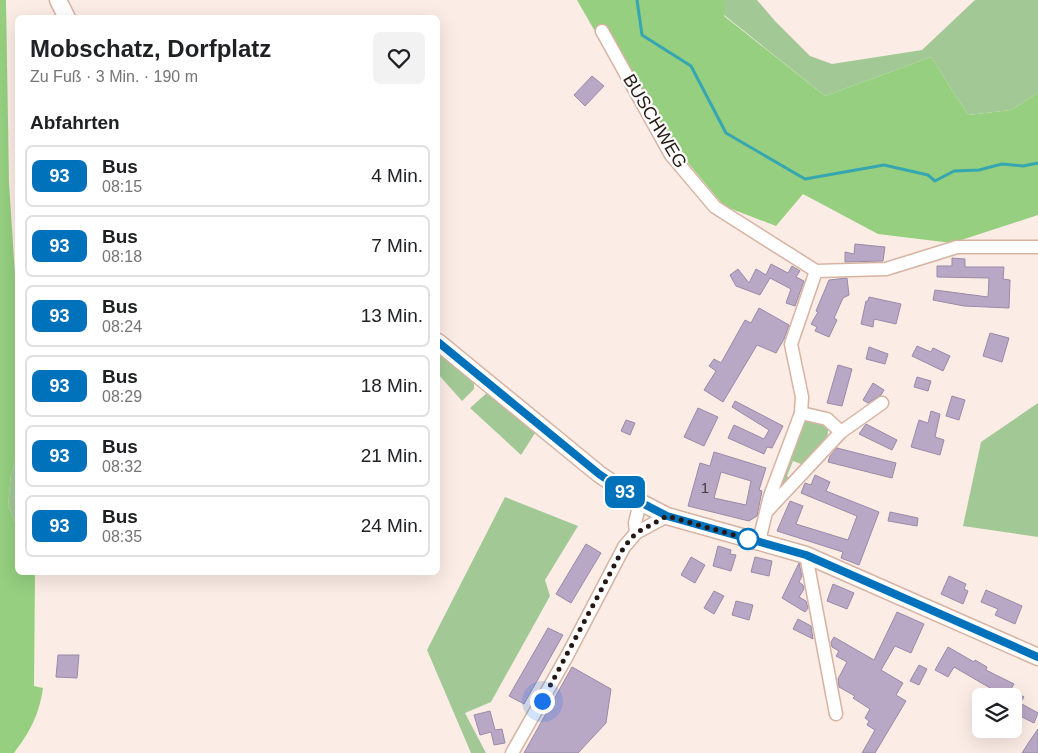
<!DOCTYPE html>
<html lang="de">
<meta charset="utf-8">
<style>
body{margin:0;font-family:Helvetica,sans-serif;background:#f2f2f2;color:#202124;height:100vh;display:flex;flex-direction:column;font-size:19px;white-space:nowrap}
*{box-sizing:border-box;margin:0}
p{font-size:16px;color:#757577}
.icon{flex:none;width:28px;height:28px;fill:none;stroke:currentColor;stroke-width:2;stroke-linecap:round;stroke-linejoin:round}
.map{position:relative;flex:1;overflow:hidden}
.panel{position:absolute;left:15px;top:15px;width:425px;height:560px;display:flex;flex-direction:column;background:#fff;border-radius:8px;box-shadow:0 5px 20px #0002}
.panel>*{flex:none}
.badge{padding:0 10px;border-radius:8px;font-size:18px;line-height:32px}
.tools{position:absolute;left:972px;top:688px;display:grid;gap:10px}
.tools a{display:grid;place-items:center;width:50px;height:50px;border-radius:8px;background:#fff;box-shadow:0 5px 20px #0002;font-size:25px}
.you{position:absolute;width:25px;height:25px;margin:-12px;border:4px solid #fff;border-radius:50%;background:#1a73e8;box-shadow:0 0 0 8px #1a73e833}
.map>.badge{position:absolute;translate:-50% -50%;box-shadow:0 0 0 2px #fff}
h2{padding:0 15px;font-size:19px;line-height:45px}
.round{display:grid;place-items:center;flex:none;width:52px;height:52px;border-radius:8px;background:#f2f2f2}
.headline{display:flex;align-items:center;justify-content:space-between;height:85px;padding:0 15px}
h1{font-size:24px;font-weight:800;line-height:38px}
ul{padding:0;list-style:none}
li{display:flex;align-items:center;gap:15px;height:62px;margin:0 10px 8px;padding:0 5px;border:2px solid #e0e0e0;border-radius:8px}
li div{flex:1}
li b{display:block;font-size:19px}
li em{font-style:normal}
li .badge{min-width:55px;font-weight:700;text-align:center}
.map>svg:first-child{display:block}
</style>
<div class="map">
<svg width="1038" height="753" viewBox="0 0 1038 753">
<rect width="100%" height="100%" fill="#fbece5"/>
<path fill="#a2c995" d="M724 0H757L775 21 810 56 832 64 922 50 975 0H1038V93L1011 110 968 115 931 57 825 96 724 15Z
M438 348 474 378V389L462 401 438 374Z
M489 391 537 430 521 455 470 408Z
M1038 403V537L963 526 981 442Z
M806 420H818L828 428C830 443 808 460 798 470L801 464 793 461 787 476 793 480 776 491 803 423Z
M17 457V526L8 506 11 474Z
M505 497 578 526 545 580 550 596 491 702 465 713 486 753H471L427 650Z"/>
<path fill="#95cf7f" d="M0 0H6L9 183 18 320 17 457 11 474 8 506 17 526 18 572 35 573 34 686 43 688C39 715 30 732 14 753H0Z
M577 0H724V16L825 96 931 57 968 115 1011 110 1038 93V215L952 243 878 234 803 194 776 226 724 206 632 96Z"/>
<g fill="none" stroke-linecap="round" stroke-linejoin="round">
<path stroke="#36a6b1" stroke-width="3" d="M637 0 642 35 691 66 726 133 805 179 884 165 928 175 935 181 954 171 979 170 1002 164 1023 166 1038 163"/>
</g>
<path fill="#b9a7c6" stroke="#9b8aa7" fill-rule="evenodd" d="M592 76 604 86 585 106 574 95Z
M855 244 885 247 883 261 845 262V252L854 254Z
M952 258 965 259V267H1004L1003 279 1010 280 1009 308 964 306 933 300 935 290 988 297 989 278 937 277V266H952Z
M771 264 788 273 792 266 800 271 796 277 804 281 795 306 786 303 791 289 770 278 760 295 736 286 730 275 738 269 749 283 756 269 766 275Z
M847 278 849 295 843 298 834 318 837 320 829 337 815 331 817 327 811 324 818 312 816 311 829 280Z
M869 297 901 304 896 324 874 319 873 327 861 324 866 301H868Z
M759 308 789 325 784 339 776 353 757 345 723 402 704 390 716 371 709 366 714 359 721 363 745 320 751 323Z
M990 333 1009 338 1002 362 983 356Z
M917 346 931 352 933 348 950 356 943 371 912 356Z
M869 347 888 354 885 364 866 359Z
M838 365 852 369 842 406 827 403Z
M917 377 931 381 928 391 914 387Z
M873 383 884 390 881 395 868 403 863 400Z
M952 396 965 400 959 420 946 416Z
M735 401 783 426 772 448 767 447 764 454 728 438 734 425 764 439 769 430 732 407Z
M698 408 718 417 704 446 684 437Z
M931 411 940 414 935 437 944 440 940 455 911 447 919 420 928 423Z
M626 420 635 423 630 435 621 431Z
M866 424 897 440 892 450 859 434Z
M837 448 896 463 892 478 828 462 830 456Z
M714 452 766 468 759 490 762 491 757 516 749 521 688 506 700 463 710 466ZM721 472 751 481 746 505 714 498Z
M815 475 830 482 826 491 879 512 859 565 841 558 843 552 777 531 790 501 803 506 796 524 848 540 857 516 801 493 805 483 811 485Z
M890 512 918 518 917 526 888 521Z
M586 544 601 553 571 603 556 594Z
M718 546 731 550 730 554 736 555 731 571 713 566Z
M691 557 705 565 695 583 681 575Z
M755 557 772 561 769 576 751 572Z
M799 563 802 576 799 582 803 585 804 589 799 597 806 601 808 608 805 612 782 598Z
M949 576 966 584 964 589 968 591 963 604 941 594Z
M833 584 854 593 847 609 827 601Z
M986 590 1022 606 1015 624 995 615 998 609 981 602Z
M714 591 724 596 714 614 704 608Z
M736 601 753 605 749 620 732 615Z
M897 612 924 624 911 653 895 646 881 670 903 683 896 695 906 701 875 753H862L875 730 867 725 869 721 865 718 870 709 853 698 855 696 839 687 838 679 847 662 836 656 839 651 832 647 831 642 834 637 874 660Z
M798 619 811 626 813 639 793 629Z
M548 628 563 635 524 704 509 696Z
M948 647 974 662 975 660 987 667 986 670 1014 684 1011 689 1024 697 1020 703 1038 713 1034 723 1014 713V696H1004L954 667 948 677 935 670Z
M58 655H79L77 678 56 677Z
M919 665 927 669 919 685 910 681Z
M572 667 611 689 606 723 578 753H524Z
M490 711 495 730 502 729 505 743 494 745 491 732 480 735 474 715Z
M1038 729V753H1022L1029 742Z"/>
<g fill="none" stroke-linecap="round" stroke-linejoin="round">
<g stroke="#d7b3a2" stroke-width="15">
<path id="minor" d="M602 31 671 155 715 207 816 271 886 269 957 247H1038
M801 413 827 419 841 432
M767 511 841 432 882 403
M636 533 635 523 640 502
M759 541 770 496 801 413 802 397 791 344 816 271
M806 555 836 714
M512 753 567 656 624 547 636 533 667 516"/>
</g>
<g stroke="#d7b3a2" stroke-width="19">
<path id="tertiary" d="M58 0 67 18
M438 342 599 474 640 502 667 516 806 555 1038 657"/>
</g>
<use href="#minor" stroke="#fff" stroke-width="12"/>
<use href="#tertiary" stroke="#fff" stroke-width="16"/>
</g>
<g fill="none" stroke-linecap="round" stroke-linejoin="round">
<g stroke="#fff" stroke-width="11">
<path id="line" d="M438 342 599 474 640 502 667 516 806 555 1038 657"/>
</g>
<use href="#line" stroke="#0072bc" stroke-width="8"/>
<path stroke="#261913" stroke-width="5" stroke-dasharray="0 9" d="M542 701 624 547 636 533 667 516 748 539"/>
</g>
<circle fill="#fff" stroke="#0072bc" stroke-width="2.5" cx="748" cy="539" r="10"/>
<g text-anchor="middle" stroke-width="4.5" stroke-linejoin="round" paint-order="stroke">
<g font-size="15" fill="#4b3c40">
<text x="705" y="493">1</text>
</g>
<g font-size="18" fill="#261913" stroke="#fdfdfd">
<text transform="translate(655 121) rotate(59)" y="6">BUSCHWEG</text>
</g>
</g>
</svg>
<div class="tools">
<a><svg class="icon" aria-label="layers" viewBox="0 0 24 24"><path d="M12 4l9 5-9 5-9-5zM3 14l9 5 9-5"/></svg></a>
</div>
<div class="you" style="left:542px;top:701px"></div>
<b class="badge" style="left:625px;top:492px;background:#0072bc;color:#fff">93</b>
<section class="panel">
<div class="headline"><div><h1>Mobschatz, Dorfplatz</h1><p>Zu Fuß · 3 Min. · 190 m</p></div><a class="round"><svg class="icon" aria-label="heart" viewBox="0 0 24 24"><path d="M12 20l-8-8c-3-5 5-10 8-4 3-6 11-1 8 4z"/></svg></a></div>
<h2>Abfahrten</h2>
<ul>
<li><span class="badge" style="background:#0072bc;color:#fff">93</span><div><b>Bus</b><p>08:15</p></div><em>4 Min.</em></li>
<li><span class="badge" style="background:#0072bc;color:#fff">93</span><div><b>Bus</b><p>08:18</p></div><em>7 Min.</em></li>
<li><span class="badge" style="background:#0072bc;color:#fff">93</span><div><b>Bus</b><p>08:24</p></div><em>13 Min.</em></li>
<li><span class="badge" style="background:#0072bc;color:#fff">93</span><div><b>Bus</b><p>08:29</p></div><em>18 Min.</em></li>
<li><span class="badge" style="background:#0072bc;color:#fff">93</span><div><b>Bus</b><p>08:32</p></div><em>21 Min.</em></li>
<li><span class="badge" style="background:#0072bc;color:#fff">93</span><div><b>Bus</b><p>08:35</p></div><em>24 Min.</em></li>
</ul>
</section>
</div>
